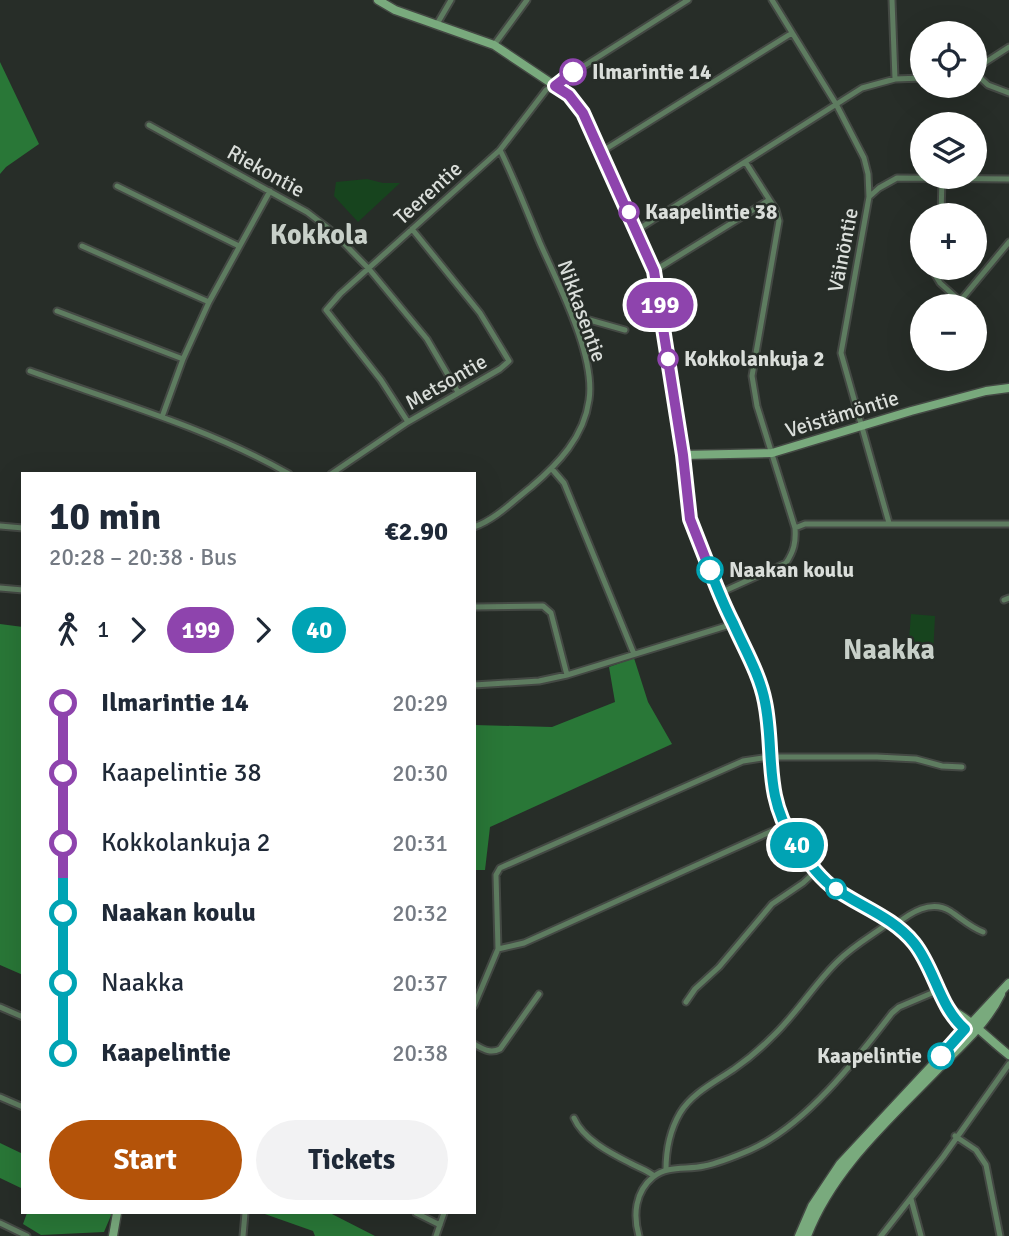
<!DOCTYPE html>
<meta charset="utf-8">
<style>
body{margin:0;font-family:Signika,sans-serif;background:#f2f2f3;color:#1f2937;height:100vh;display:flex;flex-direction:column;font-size:26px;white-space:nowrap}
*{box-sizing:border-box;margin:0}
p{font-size:23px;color:#747a83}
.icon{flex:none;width:38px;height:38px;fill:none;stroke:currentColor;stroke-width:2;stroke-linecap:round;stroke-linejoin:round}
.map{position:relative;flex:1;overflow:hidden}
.details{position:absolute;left:21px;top:472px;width:455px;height:742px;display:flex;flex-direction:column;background:#fff;border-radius:0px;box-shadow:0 7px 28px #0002}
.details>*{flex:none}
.badge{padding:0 14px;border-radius:23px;font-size:24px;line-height:46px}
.controls{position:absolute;left:910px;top:21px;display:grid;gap:14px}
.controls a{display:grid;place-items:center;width:77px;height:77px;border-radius:50%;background:#fff;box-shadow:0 7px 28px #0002;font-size:35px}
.map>.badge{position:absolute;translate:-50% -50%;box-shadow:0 0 0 4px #fff}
.legs{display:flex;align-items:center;gap:10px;height:77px;padding:0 28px;font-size:23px}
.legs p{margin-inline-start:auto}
.head{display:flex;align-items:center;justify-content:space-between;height:119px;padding:0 28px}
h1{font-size:38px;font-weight:800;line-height:52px}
.button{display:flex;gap:14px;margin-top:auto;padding:14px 28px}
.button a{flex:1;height:80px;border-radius:42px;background:#b45309;color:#fff;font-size:28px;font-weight:800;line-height:80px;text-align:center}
.button a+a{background:#f2f2f3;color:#1f2937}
ul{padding:0 28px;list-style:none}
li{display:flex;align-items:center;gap:24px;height:70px;font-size:26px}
li i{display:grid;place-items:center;width:10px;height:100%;margin:0 9px;background:currentColor}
li i::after{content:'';width:18px;height:18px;margin:-9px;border:5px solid;border-radius:50%;background:#fff}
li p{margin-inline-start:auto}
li:first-child i{background:linear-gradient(#0000 50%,currentColor 0)}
li:last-child i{background:linear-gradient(currentColor 50%,#0000 0)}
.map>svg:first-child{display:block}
</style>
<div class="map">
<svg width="1009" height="1236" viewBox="0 0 1009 1236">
<rect width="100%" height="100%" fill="#272d28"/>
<path fill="#17441e" d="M367 179 383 183H400L358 222 334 196 336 182Z
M911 614 935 616 933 655 908 653Z"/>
<path fill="#297737" d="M0 62 39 144 6 167 0 174Z
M0 624 23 627V975L0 965Z
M634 658 648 702 672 744 490 827 485 870H474V725L552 727 615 702 609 667Z
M0 1143 23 1154V1189L0 1178Z
M27 1213H112L104 1232 41 1235 23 1224Z
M262 1213H330L375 1236H315L313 1231Z"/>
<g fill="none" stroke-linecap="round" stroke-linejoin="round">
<g stroke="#444944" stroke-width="9">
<path id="street" d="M772 0 836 104 864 158 868 174 869 197 841 353 889 523
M892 0 895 79
M437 24 451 0
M494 45 527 0
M975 69 1009 47
M975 73 988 85 1009 93
M149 125 307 212 333 232 369 269 427 339 458 392
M601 152 792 33
M117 186 239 246
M869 197 879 188 897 178 1009 179
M941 215 942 178
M637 230 862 88 895 79 922 78
M82 246 209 302
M931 268 940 283 960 301
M654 271 769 200
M956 306 1009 242
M57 311 183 359
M572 315 625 330
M30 371C114 401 211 429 289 474
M162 417 183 359 209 302 270 191
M408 422 381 380 326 310 340 294 500 150 546 90 688 0
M552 469 564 483 634 654
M331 474 408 422 500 369 509 361 480 313 412 229
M0 526 23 528
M474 527C496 519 513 501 531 487 558 464 584 437 589 400 596 356 558 284 540 243 527 212 515 180 500 150
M795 528 805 524H1009
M0 588 23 590
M720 593 786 563C794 551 796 542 795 528L757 406 752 376 779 221 776 210 746 163
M1004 600 1009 598
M474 607 543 606 551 613 567 675
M474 685 539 681 567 675 733 624
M895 925C910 913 931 899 950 911 962 919 970 927 983 932
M498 949 524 943 770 832 786 827
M686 1002 695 989 719 967 772 904 803 883 816 871
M474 1006 498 949 496 875 500 868 743 761 769 757H877L916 759 942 766 962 767
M0 1007 23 1017
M474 1044C483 1049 490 1054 500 1049L539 994
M0 1097 23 1107
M574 1118C583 1139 610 1153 630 1163 639 1168 647 1170 654 1176
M955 1136 976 1150 986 1165 1000 1236
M666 1170C666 1151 670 1130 680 1113 692 1093 715 1082 734 1069 747 1060 760 1049 771 1038 796 1015 814 984 838 961 854 945 873 935 890 922
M911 1199 921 1236
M416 1213 440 1225
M0 1223 27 1236
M243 1236 245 1213
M436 1236 444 1213
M639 1236C633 1215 635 1192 653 1177 668 1165 687 1170 704 1166 719 1163 736 1156 750 1150 805 1126 856 1060 892 1013L899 1007 939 990
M881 1236 943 1157 1009 1064"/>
</g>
<g stroke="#444944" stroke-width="11">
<path id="secondary" d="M378 0 395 10 494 45 569 95 583 113 654 271 683 455 690 519 765 700 769 765 774 793 786 827 816 871 830 885 884 917 912 940 928 964 945 1002 957 1022 965 1029H977
M683 455 772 453 911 411 986 391 1009 388
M949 1009C971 1019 989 1040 1009 1055
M113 1236 117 1213
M799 1236 812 1206 840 1164 1009 983
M807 1236C833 1168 890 1119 939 1068 962 1045 987 1023 1001 994"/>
</g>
<use href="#street" stroke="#5e7c60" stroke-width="5"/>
<use href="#secondary" stroke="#79aa7d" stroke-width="8"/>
</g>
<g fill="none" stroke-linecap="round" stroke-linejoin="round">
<g stroke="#fff" stroke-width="16">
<path id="line-1" d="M573 72 555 86 569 95 583 113 654 271 683 455 690 519 710 570"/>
</g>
<g stroke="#fff" stroke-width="16">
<path id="line-2" d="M710 570C717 588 724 606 733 623 744 648 760 675 765 702 775 751 763 795 794 841 804 856 816 874 831 886 858 906 892 916 914 943 935 969 939 1007 965 1029L941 1056"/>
</g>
<use href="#line-1" stroke="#8e44ad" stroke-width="10"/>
<use href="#line-2" stroke="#00a3b4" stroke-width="10"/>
</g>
<g fill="#fff" stroke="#8e44ad" stroke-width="3.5">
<circle cx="573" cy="72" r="12"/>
<circle cx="629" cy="212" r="9"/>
<circle cx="668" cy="359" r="9"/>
</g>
<g fill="#fff" stroke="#00a3b4" stroke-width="3.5">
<circle cx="710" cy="570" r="12"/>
<circle cx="836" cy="889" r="9"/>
<circle cx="941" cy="1056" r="12"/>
</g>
<g text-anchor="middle" stroke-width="5" stroke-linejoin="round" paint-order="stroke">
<g font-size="21" font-weight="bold" fill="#dadeda" stroke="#272d28" text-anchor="start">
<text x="592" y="79">Ilmarintie 14</text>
<text x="645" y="219">Kaapelintie 38</text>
<text x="684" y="366">Kokkolankuja 2</text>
<text x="729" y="577">Naakan koulu</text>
<text x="922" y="1063" text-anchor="end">Kaapelintie</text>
</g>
<g font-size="21" fill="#dadeda" stroke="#272d28">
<text transform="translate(266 171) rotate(29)" y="7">Riekontie</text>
<text transform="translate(428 193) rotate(-42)" y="7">Teerentie</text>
<text transform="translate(843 250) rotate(-79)" y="7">Väinöntie</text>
<text transform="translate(582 311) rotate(70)" y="7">Nikkasentie</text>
<text transform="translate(446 382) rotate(-30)" y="7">Metsontie</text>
<text transform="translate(842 414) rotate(-17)" y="7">Veistämöntie</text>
</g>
<g font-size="28" font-weight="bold" fill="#c8d0c9" stroke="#272d28">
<text x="319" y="244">Kokkola</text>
<text x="889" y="659">Naakka</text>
</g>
</g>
</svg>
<div class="controls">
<a><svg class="icon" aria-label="locate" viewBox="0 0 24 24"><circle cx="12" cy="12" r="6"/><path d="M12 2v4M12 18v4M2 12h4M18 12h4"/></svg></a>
<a><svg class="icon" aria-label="layers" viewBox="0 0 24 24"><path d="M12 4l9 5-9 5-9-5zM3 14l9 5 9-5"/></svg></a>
<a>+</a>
<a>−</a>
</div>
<b class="badge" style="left:660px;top:305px;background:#8e44ad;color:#fff">199</b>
<b class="badge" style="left:797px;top:845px;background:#00a3b4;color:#fff">40</b>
<section class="details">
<div class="head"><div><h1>10 min</h1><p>20:28 – 20:38 · Bus</p></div><b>€2.90</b></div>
<div class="legs"><svg class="icon" aria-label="walk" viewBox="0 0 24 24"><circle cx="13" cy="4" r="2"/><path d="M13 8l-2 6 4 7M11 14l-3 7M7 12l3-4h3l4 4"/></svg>1<svg class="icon" aria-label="forward" viewBox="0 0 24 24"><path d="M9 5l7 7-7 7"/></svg><b class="badge" style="background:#8e44ad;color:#fff">199</b><svg class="icon" aria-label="forward" viewBox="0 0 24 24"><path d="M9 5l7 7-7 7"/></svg><b class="badge" style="background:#00a3b4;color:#fff">40</b></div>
<ul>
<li><i style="color:#8e44ad"></i><b>Ilmarintie 14</b><p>20:29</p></li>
<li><i style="color:#8e44ad"></i><span>Kaapelintie 38</span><p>20:30</p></li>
<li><i style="color:#8e44ad"></i><span>Kokkolankuja 2</span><p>20:31</p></li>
<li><i style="color:#00a3b4"></i><b>Naakan koulu</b><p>20:32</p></li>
<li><i style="color:#00a3b4"></i><span>Naakka</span><p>20:37</p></li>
<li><i style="color:#00a3b4"></i><b>Kaapelintie</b><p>20:38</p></li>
</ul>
<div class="button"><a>Start</a><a>Tickets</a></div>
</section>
</div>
